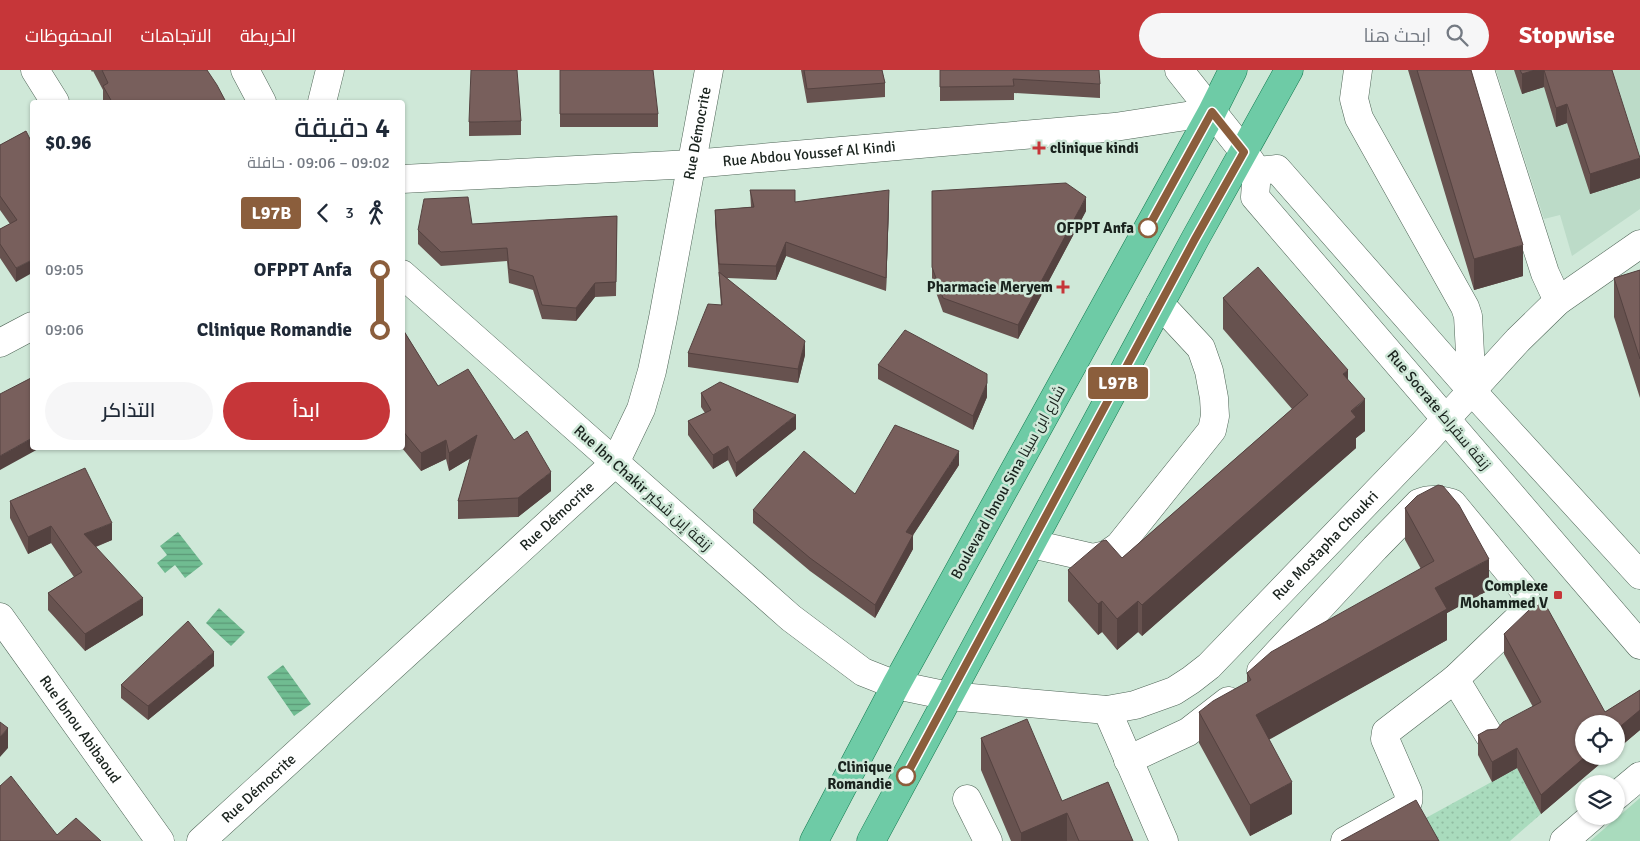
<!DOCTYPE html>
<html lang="ar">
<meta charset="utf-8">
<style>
body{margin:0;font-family:Signika,Cairo,sans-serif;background:#f6f6f7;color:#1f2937;direction:rtl;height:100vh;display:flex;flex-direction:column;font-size:19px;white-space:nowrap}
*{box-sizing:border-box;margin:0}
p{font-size:16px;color:#747a83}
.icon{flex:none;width:28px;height:28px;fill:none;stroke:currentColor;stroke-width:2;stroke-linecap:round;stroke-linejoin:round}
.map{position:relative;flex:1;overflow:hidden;direction:ltr}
.drawer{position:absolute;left:30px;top:30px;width:375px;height:350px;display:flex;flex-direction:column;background:#fff;border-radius:5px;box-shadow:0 1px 4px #0004;direction:rtl}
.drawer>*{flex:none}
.badge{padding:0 10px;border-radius:4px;font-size:18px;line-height:32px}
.buttons{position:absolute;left:1575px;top:645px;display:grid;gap:10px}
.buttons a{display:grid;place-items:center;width:50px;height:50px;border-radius:50%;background:#fff;box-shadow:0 1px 4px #0004;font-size:25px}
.map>.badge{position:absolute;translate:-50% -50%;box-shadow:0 0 0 2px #fff}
.legs{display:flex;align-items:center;gap:8px;height:55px;padding:0 15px;font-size:16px}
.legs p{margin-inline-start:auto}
.summary{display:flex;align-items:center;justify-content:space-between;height:85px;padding:0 15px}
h1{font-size:28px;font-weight:600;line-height:38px}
.action{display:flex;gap:10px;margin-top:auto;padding:10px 15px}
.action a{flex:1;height:58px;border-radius:30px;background:#c63639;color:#fff;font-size:20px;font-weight:600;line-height:58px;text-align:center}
.action a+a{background:#f6f6f7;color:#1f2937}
ul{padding:0 15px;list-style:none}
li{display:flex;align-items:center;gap:18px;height:60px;font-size:19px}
li i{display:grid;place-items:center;width:8px;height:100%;margin:0 6px;background:currentColor}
li i::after{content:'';width:12px;height:12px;margin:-6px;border:4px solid;border-radius:50%;background:#fff}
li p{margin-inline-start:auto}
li:first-child i{background:linear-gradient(#0000 50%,currentColor 0)}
li:last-child i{background:linear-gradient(currentColor 50%,#0000 0)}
header{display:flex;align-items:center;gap:30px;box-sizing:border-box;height:70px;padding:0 25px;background:#c63639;color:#fff}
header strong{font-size:24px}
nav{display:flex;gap:28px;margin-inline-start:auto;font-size:18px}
.search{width:350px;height:45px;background:#f6f6f7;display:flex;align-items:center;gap:12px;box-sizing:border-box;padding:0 18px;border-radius:28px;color:#747a83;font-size:19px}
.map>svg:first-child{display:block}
</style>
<header>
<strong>Stopwise</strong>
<div class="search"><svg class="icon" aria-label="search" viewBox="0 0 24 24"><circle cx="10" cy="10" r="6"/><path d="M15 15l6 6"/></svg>ابحث هنا</div>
<nav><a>الخريطة</a><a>الاتجاهات</a><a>المحفوظات</a></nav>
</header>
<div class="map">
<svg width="1640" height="771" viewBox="0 0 1640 771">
<defs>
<pattern id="grass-dots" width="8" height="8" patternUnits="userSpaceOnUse" patternTransform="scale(1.25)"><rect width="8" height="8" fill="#a9dbbd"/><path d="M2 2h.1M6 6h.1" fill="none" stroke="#91bca2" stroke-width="1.8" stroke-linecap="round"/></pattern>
<pattern id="water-rules" width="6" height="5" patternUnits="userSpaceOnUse" patternTransform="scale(1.25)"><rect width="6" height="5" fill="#70bc91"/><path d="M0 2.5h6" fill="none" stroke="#5b9876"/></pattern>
</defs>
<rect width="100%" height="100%" fill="#cfe8d8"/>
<path fill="#bcdbc8" d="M1496 0H1640V139L1572 186 1560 145 1544 149Z"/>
<path fill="url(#grass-dots)" d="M1517 698 1541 744 1510 771H1421L1413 755Z"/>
<path fill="#a9dbbd" d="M1640 728V771H1590Z"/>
<path fill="url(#water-rules)" d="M178 462 203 494 185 508 175 495 165 503 157 493 167 485 160 476Z
M219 538 245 562 231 576 206 553Z
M283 595 311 634 294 646 267 607Z"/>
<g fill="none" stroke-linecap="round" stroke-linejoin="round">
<g stroke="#4f6557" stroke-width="29">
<g id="minor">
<path d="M35 0 55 32"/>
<path d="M245 0 262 32"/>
<path d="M1179 0 1244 82 1257 101 1255 127 1640 575"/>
<path d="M1358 0 1354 29 1359 48 1465 237 1468 246 1472 321"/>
<path d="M1480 0 1545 203 1558 231"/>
<path d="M322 32 330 0"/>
<path d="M1257 101 1277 99 1472 321 1640 505"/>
<path id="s1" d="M402 109 692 94 1115 57 1212 42"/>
<path id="s2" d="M402 204 791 548 863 602 896 615 949 626 1107 640 1135 635 1174 621 1191 610 1209 596 1424 373 1518 270 1558 231 1640 174"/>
<path d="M0 273 32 256"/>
<path d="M1032 474 1093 488 1106 485 1119 476 1212 360 1215 346 1214 328 1209 301 1201 278 1160 234"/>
<path id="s3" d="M0 547 160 771"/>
<path d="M1261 601 1375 478 1419 433C1430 428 1440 430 1452 433L1524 520 1526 531 1525 542 1455 609 1386 662 1385 669 1408 722C1409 729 1409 733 1404 738L1345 771"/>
<path d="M1455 609 1489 665"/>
<path d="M1107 640 1164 771"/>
<path d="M1128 690 1188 662 1228 631"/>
<path d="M1616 726 1640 706"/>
<path d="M967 729 988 771"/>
<path id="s4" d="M201 771 615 393 641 339 652 301 663 248 709 0"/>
<path d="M1564 771 1593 746"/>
</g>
</g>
<g stroke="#12794f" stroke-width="29">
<path id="major" d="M814 771 896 615 1212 42 1233 0
M871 771 1195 169 1289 0"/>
</g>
<use href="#minor" stroke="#fff" stroke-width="28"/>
<use href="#major" stroke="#6ecba6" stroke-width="28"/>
</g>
<path fill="#67524f" d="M91 0H207L226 32H103V20L93 1 92 2Z
M560 0 658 44V57H560Z
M801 0H882L885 13V27L807 33Z
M940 0 1100 14V28L1014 23V30L940 31Z
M1408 0H1471L1523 206 1474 220Z
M1514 0H1612L1640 108 1590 124 1567 53 1556 57 1544 17 1522 24Z
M521 51V65L469 66V52Z
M26 61 16 212 0 188V159L10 154 0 140V75Z
M750 120 795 132 889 134 886 221 786 186 776 210 727 208 805 285 798 313 688 297V283L721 235 715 153V140L751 137Z
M932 121 1086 141 1018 269 943 242 932 211Z
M617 146 616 226 595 227 576 251 542 249 533 220 509 213 507 191 441 196 418 174V160L472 154Z
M1640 200V328L1614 247V208Z
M1223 228 1348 310 1365 361 1356 368V378L1142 566 1138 562 1117 580 1102 562 1098 565 1068 531V500L1122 488 1292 339 1223 259Z
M402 258 438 316 514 370 551 421 518 447 458 449V431L471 388 449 401 446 389 421 401 402 378Z
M878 295 987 327 973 360 878 309Z
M701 323 796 359 736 407 728 390 713 399 688 365V351L705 343 701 337Z
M959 395 913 465V479L875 548 810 501 753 453V440L855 424Z
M10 431 112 470 96 477 143 545 85 581 48 540V523L74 507 51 473 28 484 10 448Z
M1405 438 1489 520 1447 543V570L1269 669 1292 744 1250 766 1199 673V642L1247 613V603L1421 499 1405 470Z
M1504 564 1605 642 1640 620V660L1541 744 1517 698 1492 712 1478 685V665L1497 659 1533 637 1504 584Z
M214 596 148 650 121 628V615Z
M981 668 1062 731 1133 771H1011L981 700Z"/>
<path fill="#544240" d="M1535 0H1544V17L1522 24V4Z
M1567 34V53L1556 57V38Z
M1640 88V108L1590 124V104Z
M889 120V134L886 221V208Z
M1086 127V141L1018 269V255Z
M786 172V186L776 210V196Z
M1523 175V206L1474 220V189Z
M32 190V203L16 212V198Z
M595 213V227L576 251V238Z
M805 271V285L798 313V299Z
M1348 300V331L1343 304Z
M987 313V327L973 360V346Z
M1365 329V361L1356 368V378L1142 566V535Z
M796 345V359L736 407V393Z
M477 365V384L449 401V383Z
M32 368V378H40L0 400V386Z
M446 370V389L421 401V383Z
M728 376V390L713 399V385Z
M959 381V395L906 476V462Z
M551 402V421L518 447V428Z
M112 453V470L84 481V464Z
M51 456V473L28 484V467Z
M913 465V479L875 548V535Z
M1489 489V520L1447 543V570L1256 677V645L1435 518Z
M143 528V545L85 581V564Z
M1102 531V562L1098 565V534Z
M1138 531V562L1117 580V549Z
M214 582V596L148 650V636Z
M1640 640V660L1616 680V660Z
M8 658V678L0 687V667Z
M1517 678V698L1492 712V692Z
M1586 686H1609L1541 744V725Z
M1292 712V744L1250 766V735Z
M1067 743V771H1021V763Z"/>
<path fill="#785f5c" stroke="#544240" d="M102 0H207L217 15 226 32H112L103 16 108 13Z
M471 0H517L521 51 469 52Z
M560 0H653L658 44H560Z
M804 0H882L885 13 807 19Z
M940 0H1099L1100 14 1013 9 1014 16 940 17Z
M1417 0H1471L1523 175 1474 189Z
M1520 0H1535L1522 4Z
M1544 0H1612L1640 88 1590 104 1567 34 1556 38Z
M26 61 32 73V190L16 198 0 174V159L17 150 0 126V75Z
M1066 113 1086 127 1018 255 943 228 932 197V121Z
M750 120H795V132L889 120 886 208 786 172 776 196 719 194 715 140 754 137Z
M468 127 472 154 617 146 616 212 595 213 576 238 542 235 533 206 509 199 507 178 441 182 418 160 424 129Z
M1258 197 1348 300 1343 304 1365 329 1351 341 1356 347 1142 535 1138 531 1117 549 1102 531 1098 534 1068 500 1102 471 1106 470 1122 488 1308 325 1223 228Z
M1640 200V289L1614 208Z
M719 202 805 271 798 299 688 283 708 234 722 235Z
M402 258 438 316 468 299 514 370 527 361 551 402 518 428 458 431 477 365 449 383 446 370 421 383 402 360Z
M905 260 987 304V313L973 346 878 295Z
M31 308 32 310V368L0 386V324Z
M720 312 796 345 736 393 728 376 713 385 688 351 711 340 701 323Z
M895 355 959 381 906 462 913 465 875 535 810 488 753 440 804 381 855 424Z
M85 398 112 453 84 464 143 528 85 564 48 523 82 502 51 456 28 467 10 431Z
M1438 415 1443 416 1459 435 1489 489 1435 518 1447 539 1256 645 1292 712 1250 735 1199 642 1213 631 1251 610 1247 603 1271 582 1434 491 1405 438 1417 426Z
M1544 532 1605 642 1640 620V640L1616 660V654H1584V686H1586L1541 725 1517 678 1492 692 1478 665 1487 660 1497 659 1503 652 1541 632 1504 564 1529 540Z
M188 551 214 582 148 636 121 615Z
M1027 649 1062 731 1108 712 1133 771H1079L1067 743 1021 763 981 668Z
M0 652 8 658 0 667Z
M11 706 57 765 76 748 101 771H0V716Z
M1416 730 1439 771H1341Z"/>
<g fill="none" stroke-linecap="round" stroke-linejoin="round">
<g stroke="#fff" stroke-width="11">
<path id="line-1" d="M906 706 1195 169 1244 82 1212 42 1148 158"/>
</g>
<use href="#line-1" stroke="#8b5e3c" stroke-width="8"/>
</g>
<g fill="#c63639" stroke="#cfe8d8" stroke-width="2">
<path d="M1036.5 70.5h5v5h5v5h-5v5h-5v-5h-5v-5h5z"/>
<path d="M1060.5 209.5h5v5h5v5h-5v5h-5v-5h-5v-5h5z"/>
<rect x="1553" y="520" width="10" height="10" rx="2.5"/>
</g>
<g fill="#fff" stroke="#8b5e3c" stroke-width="2.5">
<circle cx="1148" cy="158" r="9"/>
<circle cx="906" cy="706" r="9"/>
</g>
<g text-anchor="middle" stroke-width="5" stroke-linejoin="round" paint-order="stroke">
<g font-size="15" fill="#1a231e" stroke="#cfe8d8">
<text dy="5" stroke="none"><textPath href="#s4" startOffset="902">Rue Démocrite</textPath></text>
<text dy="5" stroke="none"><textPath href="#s1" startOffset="408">Rue Abdou Youssef Al Kindi</textPath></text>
<text transform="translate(1439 340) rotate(50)" y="5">Rue Socrate زنقة سقراط</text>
<text transform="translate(1008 412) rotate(-61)" y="5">Boulevard Ibnou Sina شارع ابن سينا</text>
<text transform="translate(643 418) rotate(42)" y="5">Rue Ibn Chakir زنقة إبن شكير</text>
<text dy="5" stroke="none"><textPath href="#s4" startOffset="482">Rue Démocrite</textPath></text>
<text dy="5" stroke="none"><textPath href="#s2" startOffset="1138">Rue Mostapha Choukri</textPath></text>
<text dy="5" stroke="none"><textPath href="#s3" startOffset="138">Rue Ibnou Abibaoud</textPath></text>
<text dy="5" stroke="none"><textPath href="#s4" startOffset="78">Rue Démocrite</textPath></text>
</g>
<g font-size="15" font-weight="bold" fill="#1a231e" stroke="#cfe8d8" text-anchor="end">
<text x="1050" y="83" text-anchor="start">clinique kindi</text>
<text x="1053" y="222">Pharmacie Meryem</text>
<text x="1548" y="521">Complexe<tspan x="1548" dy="17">Mohammed V</tspan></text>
</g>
<g font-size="15" font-weight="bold" fill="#1a231e" stroke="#cfe8d8" text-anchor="end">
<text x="1134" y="163">OFPPT Anfa</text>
<text x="892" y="702">Clinique<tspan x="892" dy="17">Romandie</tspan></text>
</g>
</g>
</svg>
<div class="buttons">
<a><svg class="icon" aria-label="locate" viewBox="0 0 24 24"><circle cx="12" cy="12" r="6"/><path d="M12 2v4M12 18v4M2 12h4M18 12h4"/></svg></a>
<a><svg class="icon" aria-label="layers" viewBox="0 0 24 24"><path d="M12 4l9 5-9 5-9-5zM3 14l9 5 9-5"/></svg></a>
</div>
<b class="badge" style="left:1118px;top:313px;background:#8b5e3c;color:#fff">L97B</b>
<section class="drawer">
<div class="summary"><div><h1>4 دقيقة</h1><p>09:02 – 09:06 · حافلة</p></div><b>$0.96</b></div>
<div class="legs"><svg class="icon" aria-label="walk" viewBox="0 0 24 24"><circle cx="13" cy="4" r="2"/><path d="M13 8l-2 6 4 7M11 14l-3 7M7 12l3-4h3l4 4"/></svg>3<svg class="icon" aria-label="back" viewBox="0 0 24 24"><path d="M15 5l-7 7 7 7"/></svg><b class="badge" style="background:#8b5e3c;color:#fff">L97B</b></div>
<ul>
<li><i style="color:#8b5e3c"></i><b>OFPPT Anfa</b><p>09:05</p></li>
<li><i style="color:#8b5e3c"></i><b>Clinique Romandie</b><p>09:06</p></li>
</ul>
<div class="action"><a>ابدأ</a><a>التذاكر</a></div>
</section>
</div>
